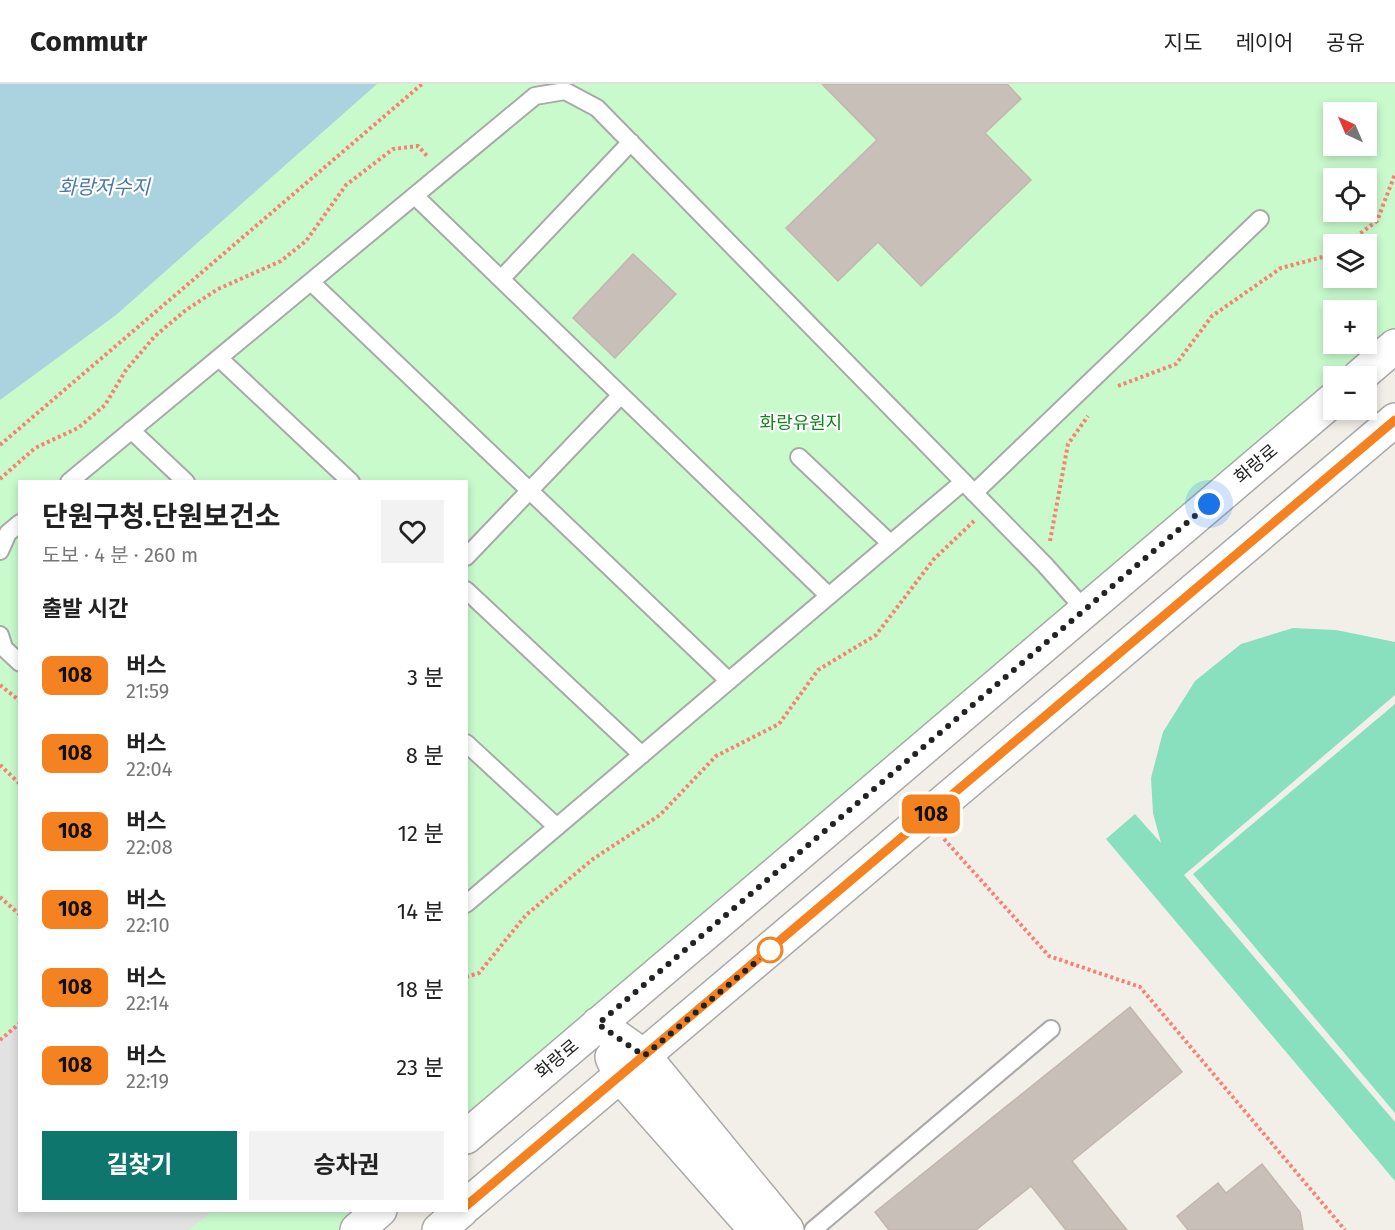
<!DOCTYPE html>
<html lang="ko">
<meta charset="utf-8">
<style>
body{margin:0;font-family:"Fira Sans","Noto Sans KR",sans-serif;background:#f2f2f2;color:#222;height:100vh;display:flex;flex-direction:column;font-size:22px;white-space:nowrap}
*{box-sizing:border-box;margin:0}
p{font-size:20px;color:#767676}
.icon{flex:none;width:33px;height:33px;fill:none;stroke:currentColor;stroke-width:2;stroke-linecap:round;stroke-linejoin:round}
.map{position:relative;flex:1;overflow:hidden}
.side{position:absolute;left:18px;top:396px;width:450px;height:732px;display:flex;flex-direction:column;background:#fff;border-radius:0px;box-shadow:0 3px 9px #0003}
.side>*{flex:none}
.badge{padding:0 12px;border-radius:9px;font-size:21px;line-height:39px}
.needle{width:39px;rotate:316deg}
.tools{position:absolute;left:1323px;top:18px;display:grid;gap:12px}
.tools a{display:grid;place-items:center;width:54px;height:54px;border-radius:0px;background:#fff;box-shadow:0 3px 9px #0003;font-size:30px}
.you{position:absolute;width:30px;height:30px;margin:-15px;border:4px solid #fff;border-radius:50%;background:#1a73e8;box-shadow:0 0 0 9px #1a73e833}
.map>.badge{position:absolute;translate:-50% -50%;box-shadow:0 0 0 3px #fff}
h2{padding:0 24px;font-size:22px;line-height:54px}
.round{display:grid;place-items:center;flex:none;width:63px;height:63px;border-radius:0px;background:#f2f2f2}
.overview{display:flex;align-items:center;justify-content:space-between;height:102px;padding:0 24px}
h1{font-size:28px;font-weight:700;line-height:45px}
.action{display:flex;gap:12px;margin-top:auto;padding:12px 24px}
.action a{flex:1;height:69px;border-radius:0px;background:#0f766e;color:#fff;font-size:24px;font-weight:700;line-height:69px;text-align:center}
.action a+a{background:#f2f2f2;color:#222}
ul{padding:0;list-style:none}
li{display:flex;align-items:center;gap:18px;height:78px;padding:0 24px}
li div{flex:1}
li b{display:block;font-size:22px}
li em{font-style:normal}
li .badge{min-width:66px;font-weight:700;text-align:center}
header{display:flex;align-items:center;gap:36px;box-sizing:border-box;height:84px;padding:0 30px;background:#fff;border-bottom:2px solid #e0e0e0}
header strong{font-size:28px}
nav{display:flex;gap:33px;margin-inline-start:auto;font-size:21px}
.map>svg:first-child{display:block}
</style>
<header>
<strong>Commutr</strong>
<nav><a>지도</a><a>레이어</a><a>공유</a></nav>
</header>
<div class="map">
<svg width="1395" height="1146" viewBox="0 0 1395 1146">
<rect width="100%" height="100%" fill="#f2efe9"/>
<path fill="#c8facc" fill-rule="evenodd" d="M0 0H1395V283L1367 307 1366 292H1334V326L467 1064 466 398H20V1126L392 1127 369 1146H0ZM1334 28H1366V62H1334ZM1334 94H1366V128H1334ZM1334 160H1366V194H1334ZM1334 226H1366V260H1334Z"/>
<path fill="#88e0be" d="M1293 544 1336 546 1395 558V611L1184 791 1395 1038V1097L1106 755 1135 730 1161 759 1153 729 1151 694 1163 648 1195 597 1241 560Z
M1395 620V1029L1193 790Z"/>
<path fill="#e2e2e2" d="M19 939 20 1126 212 1127 189 1146H0V956Z"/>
<path fill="#aad3df" d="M0 0H377L116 231 0 316Z"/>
<path fill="#c7bfb8" stroke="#c4b6ab" stroke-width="1.5" d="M822 0H1007L1021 15 985 49 1031 96 921 202 878 158 838 197 786 144 877 56Z
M633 170 676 210 615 274 573 234Z
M1130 923 1182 988 1072 1077 1127 1146H1066L1031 1102 976 1146H889L875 1128Z
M1262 1080 1300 1128 1303 1146H1188L1177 1132 1218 1099 1226 1109Z"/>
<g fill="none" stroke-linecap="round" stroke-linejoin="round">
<g stroke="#a9a9a9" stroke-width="20">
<path id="service" d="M415 112 829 512
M501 195 631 58
M311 198 729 597
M219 274 351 398
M131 346 186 398
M799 373 890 459
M69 398 535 12 565 7 597 24 1045 481 1085 526
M974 409 1260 135
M0 467 8 449 20 439
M466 473 621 311
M466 506 642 671
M0 551 4 564 20 579
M466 659 557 743
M466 820 963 398
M813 1146 1051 945"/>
</g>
<g stroke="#a9a9a9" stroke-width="36">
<path id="tertiary" d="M1360 292 1395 262
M598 940 644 972 787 1146
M612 973 620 992 756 1146
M466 1053 1334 315
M466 1122 1395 336
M357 1146 380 1126
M439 1146 462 1126"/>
</g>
<path stroke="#fa8072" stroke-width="4" stroke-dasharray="3 3" stroke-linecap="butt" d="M1346 160 1377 137 1395 90
M1118 302 1176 280 1212 232 1281 184 1334 170
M0 361 422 0
M0 395 35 364 78 344 105 321 126 286 155 252 186 226 218 205 281 177 306 157 346 101 393 65 418 62 428 73
M1050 457 1068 360 1088 332
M0 601 20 617
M0 681 20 700
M944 755 1049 872 1140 903 1345 1146
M0 813 20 831
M466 893 479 889 526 831 593 775 660 731 716 672 779 640 818 586 876 551 934 475 974 437
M0 956 20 939"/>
<use href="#service" stroke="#fff" stroke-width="16"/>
<use href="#tertiary" stroke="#fff" stroke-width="33"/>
</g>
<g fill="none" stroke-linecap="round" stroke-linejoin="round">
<g stroke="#fff" stroke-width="14">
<path id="line" d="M466 1122 1395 336"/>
</g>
<use href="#line" stroke="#f58220" stroke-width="9"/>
<path stroke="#222" stroke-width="6" stroke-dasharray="0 10.8" d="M770 866 644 972 598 940 1209 420"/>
</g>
<circle fill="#fff" stroke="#f58220" stroke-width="3" cx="770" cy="866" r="12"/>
<g text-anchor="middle" stroke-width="4.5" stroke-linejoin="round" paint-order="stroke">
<g font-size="18" fill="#0c8416" stroke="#fff">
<text x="801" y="345">화랑유원지</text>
</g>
<g font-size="18" fill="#222" stroke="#fff">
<text transform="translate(1256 380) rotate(-40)" y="6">화랑로</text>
<text transform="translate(557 975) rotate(-40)" y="6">화랑로</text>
</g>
<g font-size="20" font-style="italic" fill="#4a7aab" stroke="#fff">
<text x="104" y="110">화랑저수지</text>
</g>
</g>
</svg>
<div class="tools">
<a><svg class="needle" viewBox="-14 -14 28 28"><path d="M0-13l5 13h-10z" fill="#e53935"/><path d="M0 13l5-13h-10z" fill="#767676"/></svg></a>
<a><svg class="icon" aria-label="locate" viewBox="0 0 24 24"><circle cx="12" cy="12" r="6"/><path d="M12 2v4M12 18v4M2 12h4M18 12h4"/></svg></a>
<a><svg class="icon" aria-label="layers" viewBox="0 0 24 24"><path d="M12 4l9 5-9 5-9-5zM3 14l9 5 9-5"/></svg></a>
<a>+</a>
<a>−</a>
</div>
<div class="you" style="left:1209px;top:420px"></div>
<b class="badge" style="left:931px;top:730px;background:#f58220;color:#111">108</b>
<section class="side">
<div class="overview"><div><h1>단원구청.단원보건소</h1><p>도보 · 4 분 · 260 m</p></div><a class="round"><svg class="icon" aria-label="heart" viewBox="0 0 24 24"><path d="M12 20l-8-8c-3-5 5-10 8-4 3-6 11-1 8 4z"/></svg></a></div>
<h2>출발 시간</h2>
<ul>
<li><span class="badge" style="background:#f58220;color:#111">108</span><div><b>버스</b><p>21:59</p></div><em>3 분</em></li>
<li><span class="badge" style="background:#f58220;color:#111">108</span><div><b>버스</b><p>22:04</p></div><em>8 분</em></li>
<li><span class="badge" style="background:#f58220;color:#111">108</span><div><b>버스</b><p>22:08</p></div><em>12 분</em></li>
<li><span class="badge" style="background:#f58220;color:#111">108</span><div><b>버스</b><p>22:10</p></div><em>14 분</em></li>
<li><span class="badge" style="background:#f58220;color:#111">108</span><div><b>버스</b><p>22:14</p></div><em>18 분</em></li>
<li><span class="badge" style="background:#f58220;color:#111">108</span><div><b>버스</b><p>22:19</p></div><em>23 분</em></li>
</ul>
<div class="action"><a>길찾기</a><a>승차권</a></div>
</section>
</div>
